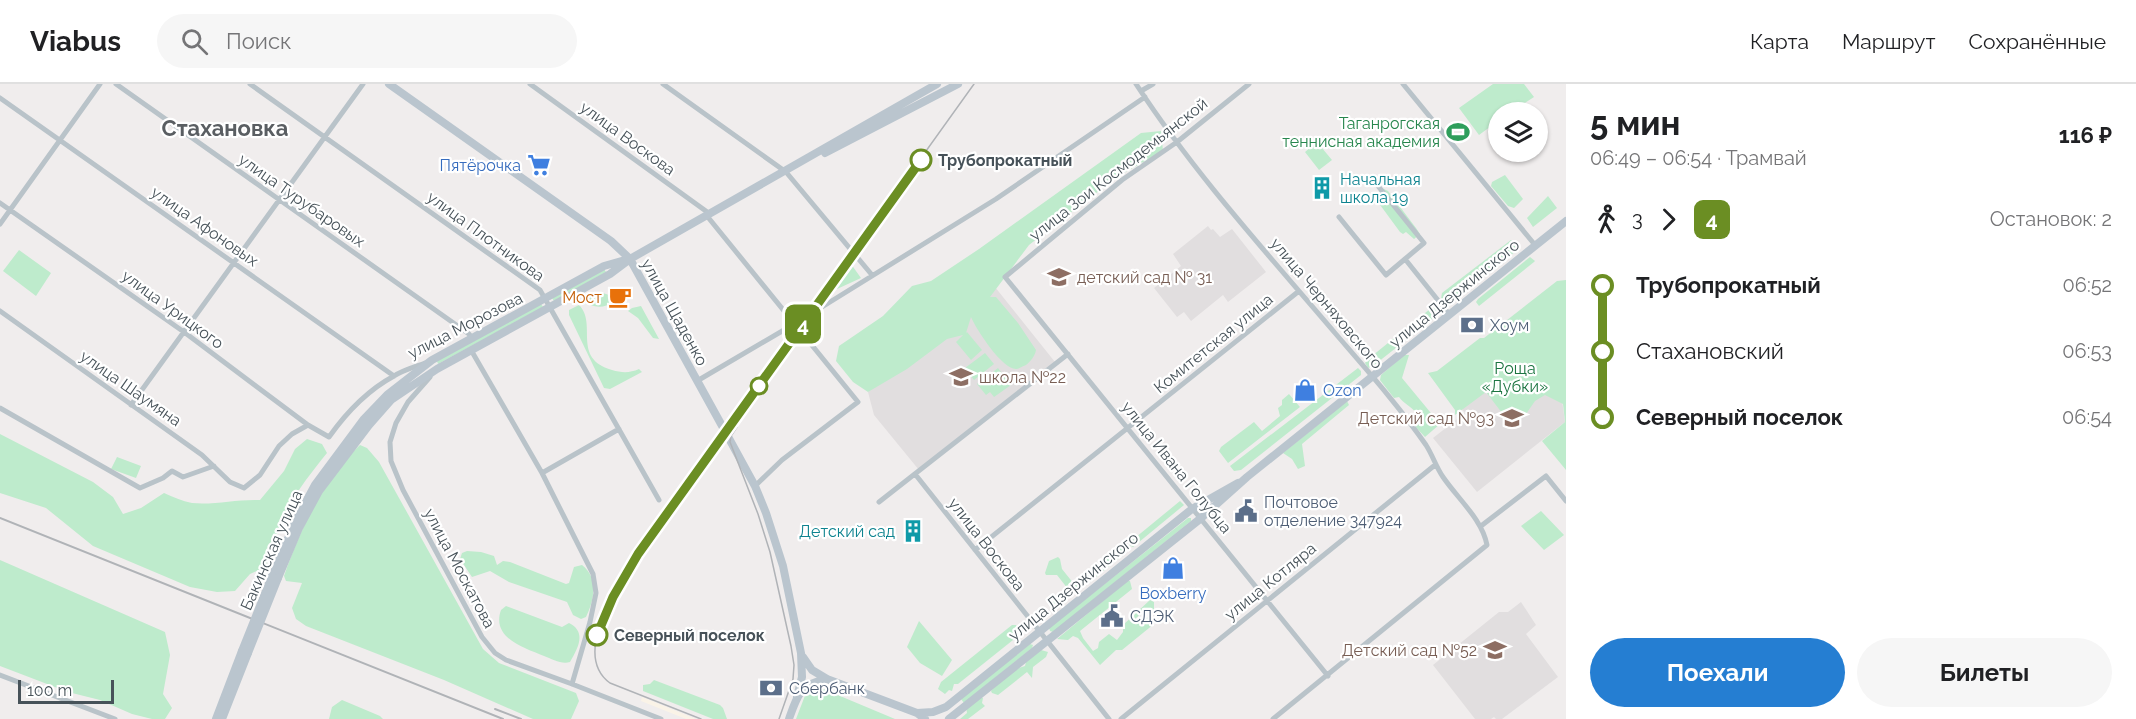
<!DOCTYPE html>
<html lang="ru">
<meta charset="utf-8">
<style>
body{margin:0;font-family:Raleway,sans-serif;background:#f6f6f6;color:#202124;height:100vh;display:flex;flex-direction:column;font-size:22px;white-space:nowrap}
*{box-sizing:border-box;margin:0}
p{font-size:20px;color:#757577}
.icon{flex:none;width:33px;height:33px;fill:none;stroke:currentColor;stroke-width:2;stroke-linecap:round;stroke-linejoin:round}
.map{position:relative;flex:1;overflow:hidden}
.drawer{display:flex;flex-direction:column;background:#fff;width:570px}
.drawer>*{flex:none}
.badge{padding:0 12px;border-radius:9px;font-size:21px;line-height:39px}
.buttons{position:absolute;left:1488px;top:18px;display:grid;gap:12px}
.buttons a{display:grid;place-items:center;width:60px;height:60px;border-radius:50%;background:#fff;box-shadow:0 2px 4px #0004;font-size:30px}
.scale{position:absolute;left:18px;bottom:15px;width:96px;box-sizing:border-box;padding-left:6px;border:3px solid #475259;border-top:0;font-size:16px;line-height:21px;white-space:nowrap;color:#475259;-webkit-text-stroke:4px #fff;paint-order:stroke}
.map>.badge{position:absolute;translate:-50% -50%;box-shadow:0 0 0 3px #fff}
.legs{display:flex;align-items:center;gap:9px;height:66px;padding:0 24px;font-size:20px}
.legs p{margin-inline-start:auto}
.summary{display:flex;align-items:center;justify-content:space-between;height:102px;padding:0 24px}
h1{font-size:33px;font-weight:700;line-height:45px}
.cta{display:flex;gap:12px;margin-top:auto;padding:12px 24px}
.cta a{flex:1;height:69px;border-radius:36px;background:#257ed2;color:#fff;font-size:24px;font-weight:700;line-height:69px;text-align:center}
.cta a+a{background:#f6f6f6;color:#202124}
ul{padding:0 24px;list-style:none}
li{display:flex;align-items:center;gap:21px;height:66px;font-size:22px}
li i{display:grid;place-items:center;width:9px;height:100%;margin:0 8px;background:currentColor}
li i::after{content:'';width:15px;height:15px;margin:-8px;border:4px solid;border-radius:50%;background:#fff}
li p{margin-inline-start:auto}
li:first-child i{background:linear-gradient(#0000 50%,currentColor 0)}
li:last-child i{background:linear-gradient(currentColor 50%,#0000 0)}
header{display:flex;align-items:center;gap:36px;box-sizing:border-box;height:84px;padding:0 30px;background:#fff;border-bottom:2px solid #e0e0e0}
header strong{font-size:28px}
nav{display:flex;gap:33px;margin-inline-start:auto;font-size:21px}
.search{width:420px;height:54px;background:#f6f6f6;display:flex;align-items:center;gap:15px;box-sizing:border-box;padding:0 21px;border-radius:33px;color:#757577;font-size:22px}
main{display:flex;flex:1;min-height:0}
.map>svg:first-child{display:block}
</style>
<header>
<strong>Viabus</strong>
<div class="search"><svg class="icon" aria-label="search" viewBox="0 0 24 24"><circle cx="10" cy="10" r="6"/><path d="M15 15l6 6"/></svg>Поиск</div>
<nav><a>Карта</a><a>Маршрут</a><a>Сохранённые</a></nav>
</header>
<main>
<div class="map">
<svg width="1566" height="635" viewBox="0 0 1566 635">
<rect width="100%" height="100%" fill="#f0eded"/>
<path fill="#faf3e7" d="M642 613 696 635H686L641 617Z"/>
<path fill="#e1dedf" d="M1208 142 1211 146 1213 145 1220 153 1232 145 1266 188 1228 218 1223 211 1191 237 1184 228 1177 233 1154 204 1181 182 1173 170Z
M995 203 1055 278 919 386 874 331 868 308Z
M1536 262 1558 287 1565 338 1477 408 1433 354 1465 329 1459 321Z
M1521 518 1536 541 1526 550 1558 593 1502 635H1496L1494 633 1491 635H1475L1433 581 1499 528H1508Z"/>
<path fill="#beebcc" d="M1493 0H1524L1534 13 1511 28H1498V37L1479 51 1459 24Z
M1161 47 1163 67 1118 92 1029 161 990 213H996L1018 239 1036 266C1035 272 1031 277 1026 281 1025 281 1018 285 1017 285 1003 287 976 245 971 233L966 249 967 248 982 266 971 276 956 258 963 251 947 255 907 285 868 308 853 298 836 277 839 262 883 232 912 202 931 197 979 165 1141 49Z
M1317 58 1332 76 1319 86 1305 68Z
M1505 91 1523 115 1514 124 1508 122 1491 102 1492 98Z
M1382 104 1388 107 1416 144 1420 150 1414 155 1406 148 1403 150 1400 148 1375 114Z
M1548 112 1557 124 1533 143 1527 134Z
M1511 156 1517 161 1516 167 1450 219 1445 220 1441 215 1442 209Z
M19 166 51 189 36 212 3 187Z
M1530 173 1535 177 1534 178 1479 222 1476 218 1478 215Z
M851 180 861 194 837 205 834 203Z
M604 185 606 188 554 217 552 214Z
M1566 196V386L1542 357 1565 338 1563 320 1545 311 1535 317 1526 330 1502 329 1486 308 1455 331V326L1428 289 1437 287 1480 254H1484L1557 197Z
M600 208 609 211 612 218C607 223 598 224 591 221L588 215Z
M541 220 543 223 438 280 437 277Z
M579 221C598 240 571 274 612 286 622 289 630 289 639 285L642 288 610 305 604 304 569 231V226Z
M641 222 659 255 653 254 638 234 628 227 632 224Z
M1436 222 1440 225 1439 230 1373 282 1368 284 1365 279 1367 276 1430 225Z
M985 269 994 280 974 296 965 284Z
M1404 271H1409L1402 294 1440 340 1425 353 1411 338 1416 329C1411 322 1404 320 1399 313L1394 314 1380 296 1381 291Z
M998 284 1011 301 994 313 990 308 986 311 977 300Z
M1358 284 1361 287V291L1241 386 1234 387 1230 382Z
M1289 310 1300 323 1228 379 1219 367 1221 363 1254 338 1262 347 1280 332 1278 324 1282 321V316Z
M1347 317 1349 321 1302 360 1305 382 1298 385 1292 375 1283 369Z
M0 350 93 398 113 413 123 430 141 424 164 409C173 413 182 417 192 419 215 421 237 415 260 416L284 387 295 365 307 355 322 360 327 369C310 390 288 418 279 443 274 457 271 470 265 483L250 490 235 507 217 508 190 503 93 462 46 424 0 409Z
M360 361 367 364 379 378 483 565 499 579 576 609 579 617 571 635H533L444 596 306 542 296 535 292 524 302 499 286 497 284 492C300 446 323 396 360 361Z
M117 373 141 382 136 394 111 385Z
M1180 417 1184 421 1133 463 1129 461 1130 458Z
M1541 427 1564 451 1544 466 1521 442Z
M1188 434H1191V437L1053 548 1050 547 1049 544Z
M1124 461 1125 465 1123 471 1091 497 1051 524 1050 520 1068 505 1057 491H1046L1045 489 1049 477 1058 473 1060 475 1062 485 1074 500Z
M467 467 481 468 494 472 497 481 503 477 510 478 566 500 569 499 574 483 582 481C599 494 594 517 586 533L581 535 573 531 567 518 509 498 490 487 472 493 460 475 462 469Z
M0 476 165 548 170 571 163 610 172 624 165 635H152L132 630 100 616 68 608 0 582Z
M1127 497H1130L1132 505 1080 547 1083 554 1093 567 1098 564 1099 558 1109 550 1117 556 1123 548V541L1150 516 1154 518V526H1146L1136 534V536L1140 537 1147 533 1154 540 1122 566H1116L1100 581 1078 554 1073 552 1068 556 1057 555Z
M506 522 562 543 569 539C587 548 578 564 570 578 562 581 552 575 544 572 524 564 491 554 501 526Z
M919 537 952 576 942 592 920 579 907 563Z
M1012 541H1016L1019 546 1013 556 958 600H954L952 607 949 606 945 610 938 605 941 598Z
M1030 560 1033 561 1032 564 964 619 961 615Z
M1041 566 1048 568 1046 573 1033 583 1032 594 1027 588 998 611 992 609 991 607C999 597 1012 585 1025 582L1026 578Z
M654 596 720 621 723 624 727 635H713L643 607V601L650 600Z
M813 603 821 604 895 635H796L806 609Z
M980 613 983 614 982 619 985 622 968 635H960L967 629 966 623Z
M342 616 380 632 383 635H329L332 623Z"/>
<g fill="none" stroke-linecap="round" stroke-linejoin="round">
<path stroke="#b9c3c9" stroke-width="5" d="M116 0 469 250 472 254
M250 0 540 206 659 416
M530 0 710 130
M663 0 786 88 872 191
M1136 0C1194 89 1266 168 1335 249 1366 285 1399 322 1426 361 1433 372 1436 383 1443 393 1458 415 1482 435 1487 461L1273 635
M1249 0 1177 58 1122 96 1005 193 1328 592
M1403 0 1535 161
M1141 7 1153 0
M0 14 394 292
M1378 102 1424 159 1405 175
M0 119 184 248 308 341 329 353C346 329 368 306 394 292 403 286 415 283 425 279
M707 132 858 318 782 376 755 402
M1339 133 1386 191 1405 175 1449 230
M0 140 100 0
M0 227 202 371 230 398 244 404 260 391 279 362 292 350 308 341
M471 266 542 389 593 490 596 509 590 538 572 600
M430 293 408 318 396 339 390 358 391 377 403 406 482 553 495 569 506 576 572 600 661 635
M697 297 801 236 996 115 1145 13
M131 321 363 0
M0 324 140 404 163 394 172 387 183 393 214 382
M542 389 619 345
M915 390 1109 635
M879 418 1068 270
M1481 442 1546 392 1566 417
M975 466 1299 207
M0 591 115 635
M1121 635 1435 381"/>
<path stroke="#bac5ce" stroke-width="8" d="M389 0 611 157 630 175 726 349 755 402 766 429 783 482 801 569 802 593 797 613
M825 69 958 0
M272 492 295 438 315 401 364 335 387 311 432 276 604 182 625 176
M278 494 299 444 319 407 369 341 391 316 437 285 610 190 630 175 937 0
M803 573 812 586 827 595 917 629 925 635
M917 629 933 628 946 623 1192 425 1238 399
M216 635 242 567
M222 635 248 569
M789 635C797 612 800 600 827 595
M949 635 1200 435 1247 393 1566 137"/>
<path stroke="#b0b3b7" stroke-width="1.5" d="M737 343 731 352 730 358 758 430 770 468 791 562 794 581 793 595 779 635
M701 635 610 599C570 570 620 500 638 469L974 0"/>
<path stroke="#b0b3b7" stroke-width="2" d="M0 434 503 635
M495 625 521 635"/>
<path stroke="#bac5ce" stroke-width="8" d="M242 567 272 492
M248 569 278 494"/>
</g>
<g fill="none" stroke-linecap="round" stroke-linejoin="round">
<g stroke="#fff" stroke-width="14">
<path id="line-1" d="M597 551 613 513 638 470 921 76"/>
</g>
<use href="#line-1" stroke="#6b8e23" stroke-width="9"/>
</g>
<defs>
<g id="stadium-bare" transform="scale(1.8)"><path d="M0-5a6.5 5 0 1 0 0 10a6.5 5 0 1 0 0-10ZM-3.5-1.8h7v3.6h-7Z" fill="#2e9e5b" stroke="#fff" stroke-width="2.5" paint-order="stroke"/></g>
<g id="supermarket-bare" transform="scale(1.8)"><path d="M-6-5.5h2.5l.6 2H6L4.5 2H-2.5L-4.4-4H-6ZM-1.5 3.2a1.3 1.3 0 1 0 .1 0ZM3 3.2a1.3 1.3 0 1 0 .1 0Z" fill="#3f7fe0" stroke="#fff" stroke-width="2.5" paint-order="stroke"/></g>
<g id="building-bare" transform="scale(1.8)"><path d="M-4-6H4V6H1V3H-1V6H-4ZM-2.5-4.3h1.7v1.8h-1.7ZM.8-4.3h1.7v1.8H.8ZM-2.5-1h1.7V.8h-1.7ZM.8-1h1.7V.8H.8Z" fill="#0f9aa8" stroke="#fff" stroke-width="2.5" paint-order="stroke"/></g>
<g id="school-bare" transform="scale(1.8)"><path d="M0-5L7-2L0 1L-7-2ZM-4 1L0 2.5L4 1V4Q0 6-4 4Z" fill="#8d6e63" stroke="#fff" stroke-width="2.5" paint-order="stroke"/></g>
<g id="cafe-bare" transform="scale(1.8)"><path d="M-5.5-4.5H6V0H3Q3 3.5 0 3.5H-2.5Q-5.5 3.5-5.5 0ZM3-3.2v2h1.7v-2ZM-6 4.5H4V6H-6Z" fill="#e8710a" stroke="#fff" stroke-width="2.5" paint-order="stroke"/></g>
<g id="bank-bare" transform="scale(1.8)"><path d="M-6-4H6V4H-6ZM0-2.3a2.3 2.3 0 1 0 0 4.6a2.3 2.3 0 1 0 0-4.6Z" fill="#5c6f8a" stroke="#fff" stroke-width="2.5" paint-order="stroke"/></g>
<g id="shop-bare" transform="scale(1.8)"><path d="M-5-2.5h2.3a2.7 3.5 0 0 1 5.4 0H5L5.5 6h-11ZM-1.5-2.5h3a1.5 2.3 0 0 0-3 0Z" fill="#3f7fe0" stroke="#fff" stroke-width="2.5" paint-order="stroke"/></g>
<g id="civic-bare" transform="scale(1.8)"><path d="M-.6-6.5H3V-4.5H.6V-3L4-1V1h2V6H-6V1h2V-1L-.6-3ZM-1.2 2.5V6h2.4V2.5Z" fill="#5c6f8a" stroke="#fff" stroke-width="2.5" paint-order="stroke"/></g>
</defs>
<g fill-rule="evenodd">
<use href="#stadium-bare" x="1458" y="48"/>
<use href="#supermarket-bare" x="539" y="81"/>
<use href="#building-bare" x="1322" y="104"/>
<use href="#school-bare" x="1059" y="193"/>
<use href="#cafe-bare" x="620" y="213"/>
<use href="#bank-bare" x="1472" y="241"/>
<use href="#school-bare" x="961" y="293"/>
<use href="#shop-bare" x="1305" y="306"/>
<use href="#school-bare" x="1512" y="334"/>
<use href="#civic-bare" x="1246" y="427"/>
<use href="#building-bare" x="913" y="447"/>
<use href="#shop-bare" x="1173" y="484"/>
<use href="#civic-bare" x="1112" y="532"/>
<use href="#school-bare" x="1495" y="566"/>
<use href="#bank-bare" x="771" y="604"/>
</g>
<g fill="#fff" stroke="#6b8e23" stroke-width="3">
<circle cx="921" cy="76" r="10"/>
<circle cx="759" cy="302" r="8"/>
<circle cx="597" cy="551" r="10"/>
</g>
<g text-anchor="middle" stroke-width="4.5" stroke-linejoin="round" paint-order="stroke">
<g font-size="16" fill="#27864d" stroke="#fff" text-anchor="end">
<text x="1440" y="45">Таганрогская<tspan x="1440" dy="18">теннисная академия</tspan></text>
</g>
<g font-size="16" fill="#475259" stroke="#fff">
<text transform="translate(628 54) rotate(36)" y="6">улица Воскова</text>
<text transform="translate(1118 85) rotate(-38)" y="6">улица Зои Космодемьянской</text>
<text transform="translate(302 116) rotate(35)" y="6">улица Турубаровых</text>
<text transform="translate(205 142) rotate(35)" y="6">улица Афоновых</text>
<text transform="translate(486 152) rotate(36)" y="6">улица Плотникова</text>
<text transform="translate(1454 209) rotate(-39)" y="6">улица Дзержинского</text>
<text transform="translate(1327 219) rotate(50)" y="6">улица Черняховского</text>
<text transform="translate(173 225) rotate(36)" y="6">улица Урицкого</text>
<text transform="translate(675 228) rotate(61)" y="6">улица Щаденко</text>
<text transform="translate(465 241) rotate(-27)" y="6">улица Морозова</text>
<text transform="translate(1213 259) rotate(-39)" y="6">Комитетская улица</text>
<text transform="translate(131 304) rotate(35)" y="6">улица Шаумяна</text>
<text transform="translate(1177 383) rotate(51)" y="6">улица Ивана Голубца</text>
<text transform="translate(987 460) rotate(52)" y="6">улица Воскова</text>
<text transform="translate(271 466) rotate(-66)" y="6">Бакинская улица</text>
<text transform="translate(460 484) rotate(62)" y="6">улица Москатова</text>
<text transform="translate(1270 497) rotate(-39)" y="6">улица Котляра</text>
<text transform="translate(1073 502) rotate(-39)" y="6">улица Дзержинского</text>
</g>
<g font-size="16" font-weight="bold" fill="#475259" stroke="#fff" text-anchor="start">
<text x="938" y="82">Трубопрокатный</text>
<text x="614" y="557">Северный поселок</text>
</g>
<g font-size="16" fill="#366cbe" stroke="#fff" text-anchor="end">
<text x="521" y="87">Пятёрочка</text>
<text x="1323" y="312" text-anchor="start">Ozon</text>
<text x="1173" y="515" text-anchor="middle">Boxberry</text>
</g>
<g font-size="16" fill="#0d838f" stroke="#fff" text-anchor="start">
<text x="1340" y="101">Начальная<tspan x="1340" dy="18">школа 19</tspan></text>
<text x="895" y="453" text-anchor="end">Детский сад</text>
</g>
<g font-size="16" fill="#785e54" stroke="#fff" text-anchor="start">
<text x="1077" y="199">детский сад № 31</text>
<text x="979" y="299">школа №22</text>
<text x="1494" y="340" text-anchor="end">Детский сад №93</text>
<text x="1477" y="572" text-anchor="end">Детский сад №52</text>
</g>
<g font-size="16" fill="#c56008" stroke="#fff" text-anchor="end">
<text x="602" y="219">Мост</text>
</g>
<g font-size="16" fill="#4e5e75" stroke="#fff" text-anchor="start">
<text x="1490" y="247">Хоум</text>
<text x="1264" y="424">Почтовое<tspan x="1264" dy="18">отделение 347924</tspan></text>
<text x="1130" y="538">СДЭК</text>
<text x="789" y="610">Сбербанк</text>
</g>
<g font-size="16" fill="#1d7542" stroke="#fff">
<text x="1515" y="290">Роща<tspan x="1515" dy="18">«Дубки»</tspan></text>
</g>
<g font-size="22" font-weight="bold" fill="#5a5e62" stroke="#fff">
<text x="225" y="52">Стахановка</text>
</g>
</g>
</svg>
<div class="buttons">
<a><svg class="icon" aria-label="layers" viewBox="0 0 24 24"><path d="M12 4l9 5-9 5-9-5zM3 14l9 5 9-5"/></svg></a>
</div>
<div class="scale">100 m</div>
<b class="badge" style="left:803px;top:240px;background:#6b8e23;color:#fff">4</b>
</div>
<section class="drawer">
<div class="summary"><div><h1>5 мин</h1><p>06:49 – 06:54 · Трамвай</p></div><b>116 ₽</b></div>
<div class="legs"><svg class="icon" aria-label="walk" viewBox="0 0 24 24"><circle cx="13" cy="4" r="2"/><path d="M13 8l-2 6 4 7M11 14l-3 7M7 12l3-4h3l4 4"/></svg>3<svg class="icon" aria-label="forward" viewBox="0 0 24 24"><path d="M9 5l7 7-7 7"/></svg><b class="badge" style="background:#6b8e23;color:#fff">4</b><p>Остановок: 2</p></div>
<ul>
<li><i style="color:#6b8e23"></i><b>Трубопрокатный</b><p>06:52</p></li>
<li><i style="color:#6b8e23"></i><span>Стахановский</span><p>06:53</p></li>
<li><i style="color:#6b8e23"></i><b>Северный поселок</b><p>06:54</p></li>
</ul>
<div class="cta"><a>Поехали</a><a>Билеты</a></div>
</section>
</main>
